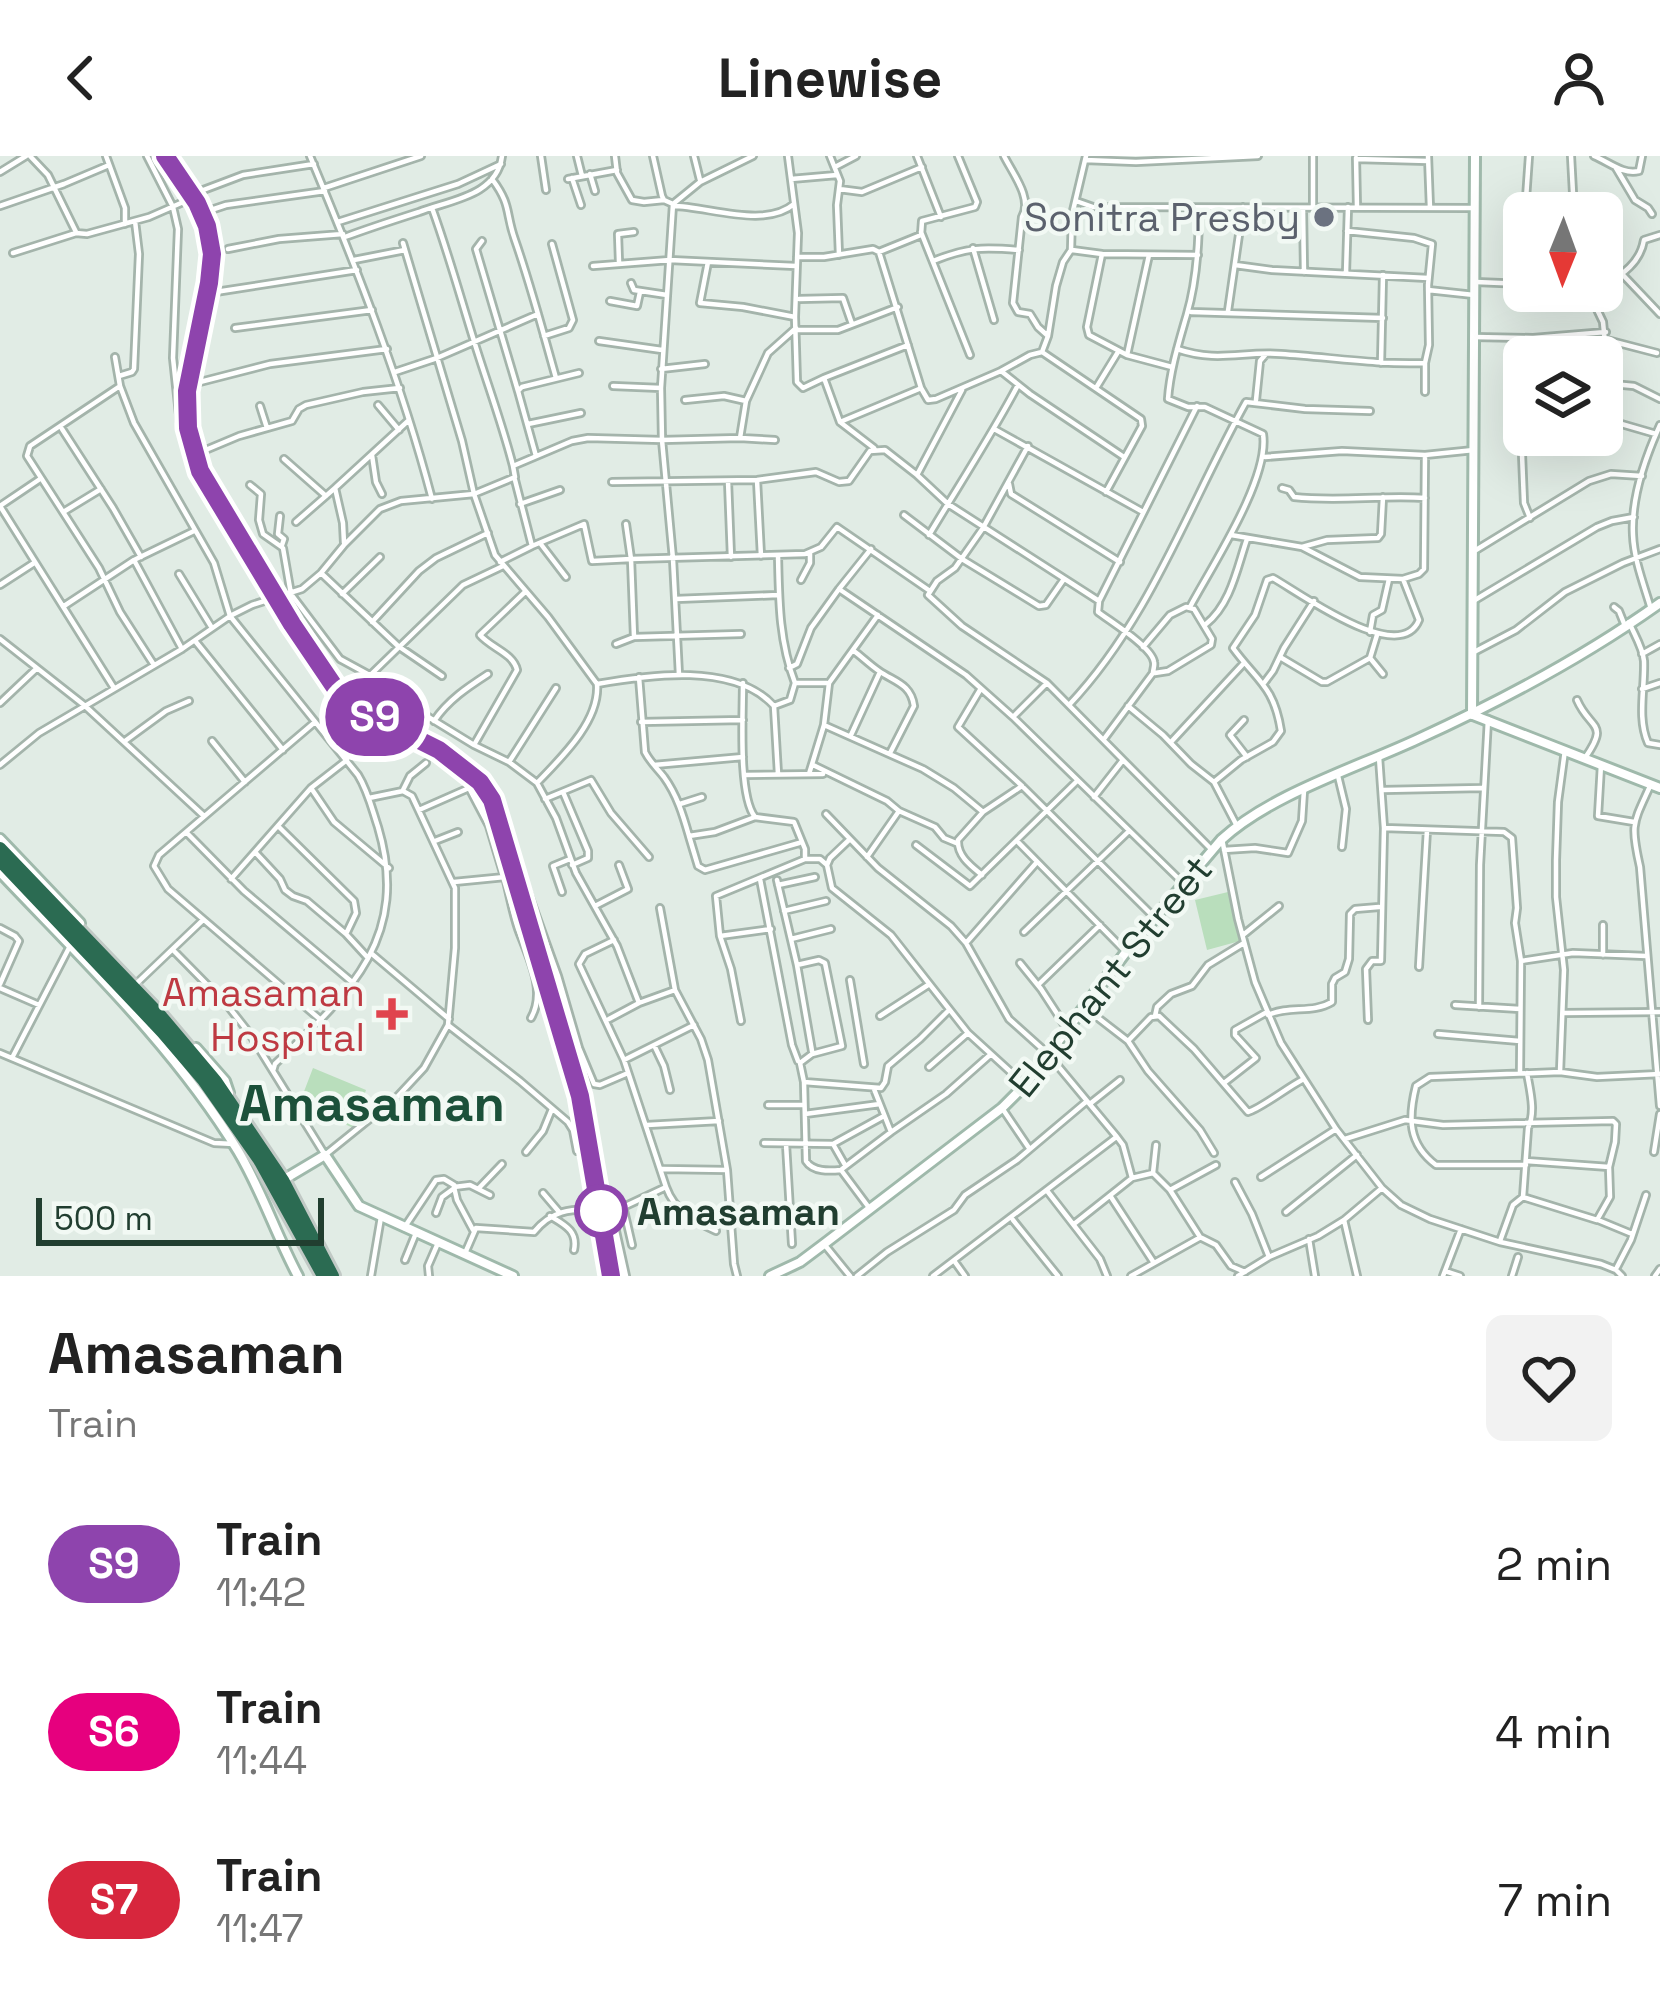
<!DOCTYPE html>
<style>
body{margin:0;font-family:"Space Grotesk",sans-serif;background:#f2f2f2;color:#222;height:100vh;display:flex;flex-direction:column;font-size:45px;white-space:nowrap}
*{box-sizing:border-box;margin:0}
p{font-size:39px;color:#767676}
.icon{flex:none;width:66px;height:66px;fill:none;stroke:currentColor;stroke-width:2;stroke-linecap:round;stroke-linejoin:round}
.map{position:relative;height:1120px;overflow:hidden}
.side{display:flex;flex-direction:column;background:#fff;flex:1}
.side>*{flex:none}
.badge{padding:0 24px;border-radius:39px;font-size:42px;line-height:78px}
.needle{width:78px;rotate:181deg}
.fabs{position:absolute;left:1503px;top:36px;display:grid;gap:24px}
.fabs a{display:grid;place-items:center;width:120px;height:120px;border-radius:18px;background:#fff;box-shadow:0 12px 48px #0002;font-size:60px}
.scale{position:absolute;left:36px;bottom:30px;width:288px;box-sizing:border-box;padding-left:12px;border:6px solid #213e30;border-top:0;font-size:33px;line-height:42px;white-space:nowrap;color:#213e30;-webkit-text-stroke:9px #f2f9f4;paint-order:stroke}
.map>.badge{position:absolute;translate:-50% -50%;box-shadow:0 0 0 6px #fff}
.round{display:grid;place-items:center;flex:none;width:126px;height:126px;border-radius:18px;background:#f2f2f2}
.head{display:flex;align-items:center;justify-content:space-between;height:204px;padding:0 48px}
h1{font-size:57px;font-weight:700;line-height:90px}
ul{padding:0;list-style:none}
li{display:flex;align-items:center;gap:36px;height:168px;padding:0 48px}
li div{flex:1}
li b{display:block;font-size:45px}
li em{font-style:normal}
li .badge{min-width:132px;font-weight:700;text-align:center}
header{display:flex;justify-content:space-between;align-items:center;height:156px;padding:0 48px;background:#fff;font-size:54px;font-weight:700}
.map>svg:first-child{display:block}
</style>
<header><svg class="icon" aria-label="back" viewBox="0 0 24 24"><path d="M15 5l-7 7 7 7"/></svg>Linewise<svg class="icon" aria-label="person" viewBox="0 0 24 24"><circle cx="12" cy="8" r="4"/><path d="M4 21q1-7 8-7t8 7"/></svg></header>
<div class="map">
<svg width="1660" height="1120" viewBox="0 0 1660 1120">
<rect width="100%" height="100%" fill="#e1ece5"/>
<path fill="#b9debc" d="M1228 736 1240 785 1207 794 1195 744Z
M313 912 366 934 353 972 300 946Z"/>
<g fill="none" stroke-linecap="round" stroke-linejoin="round">
<g stroke="#a4b4ab" stroke-width="10">
<path id="street" d="M30 0 48 19 76 76
M106 0 125 52V68
M147 0 173 51 178 73 173 202 181 277 199 324
M166 0H171
M310 0C357 113 401 225 432 343
M541 0 546 34
M577 0 582 20
M615 0 617 17 632 44 644 46 664 44
M653 0 662 40 664 44 673 48
M694 0 700 24
M788 0 798 77 795 161 797 226 803 232 824 222
M830 0 840 25 837 49 839 99
M917 0 941 61
M1313 0V52
M1428 0 1430 52
M1571 0 1573 37
M1594 0C1609 6 1623 19 1639 15L1642 0
M1356 2 1357 51
M1356 3 1428 5
M1085 4 1136 6 1258 0
M835 11 856 0
M1616 12 1635 44 1648 52 1652 58
M0 16 26 0
M590 18 595 35
M572 22 581 49
M492 23C512 50 505 56 515 84 531 130 543 176 556 222
M568 23 617 14
M791 23 837 19
M324 32 421 0
M839 33 862 36 922 11
M198 36 243 19 314 8
M1076 45 1093 51 1471 52
M0 50 64 28 109 9
M673 50C707 50 765 73 794 48
M432 52C448 96 460 140 474 185 487 227 502 267 513 310
M1303 52 1304 116
M208 55 226 49 325 35
M1525 57 1529 0
M338 66 458 28 501 8
M1347 75 1414 82 1432 88 1428 129 1429 189 1425 207V236
M921 76 970 199
M345 81C369 72 394 64 419 56 450 44 497 40 502 0
M482 85 476 93 518 235
M403 87 462 285 474 338 495 399 548 461 597 528C600 565 561 602 537 627
M973 92 994 164
M228 93 279 83 343 78
M1072 94 1102 98 1198 99
M879 96 921 232 928 244 936 243 1001 215 1030 199 1042 196 1048 180 1038 171 1030 158 1018 156 1013 147 1022 61C1033 43 1013 18 1004 0
M13 97 76 77 87 78 149 61 181 47
M1102 98 1087 171 1089 179 1127 199 1172 211
M797 101H824L873 93 879 96 921 79 922 65 975 51 977 46 958 0
M354 104 405 94
M933 105C968 91 982 91 1019 94
M619 106 618 78 634 76
M708 106 700 147 743 151 795 161
M1235 109 1272 114 1428 122
M593 110 670 104 796 110
M1346 117 1348 51
M1623 119 1660 158
M1476 126 1524 128
M631 127 634 134 667 139
M1520 128 1524 69
M1602 131C1621 119 1640 108 1644 84L1660 79
M1428 134 1474 139
M1597 135 1592 143 1603 166 1607 208 1613 227
M209 137 357 114
M799 143 843 142 852 168
M610 145 637 150 640 136
M1228 155 1243 51
M1191 156 1383 162
M235 172 372 154
M795 174H838L898 151
M544 180 569 172 573 164 552 88
M1048 180 1056 130 1063 106 1071 94 1072 59 1086 0
M1474 181 1533 182 1606 176
M1607 184 1657 197
M599 185 662 194
M908 189 824 222 840 266 919 233
M1177 193C1218 207 1242 195 1281 198 1329 201 1377 209 1425 207
M1042 196 1141 263 1142 270 1106 336
M1127 199 1149 99
M115 201 120 230
M1381 207 1383 119
M661 213 705 208
M1001 215 1030 238 1124 301
M395 216 437 202 538 158
M119 220 132 216 134 213 139 98 135 65
M1524 225 1519 228 1514 248 1521 274 1524 347 1530 362
M200 226 270 208 387 193
M1602 227 1634 230 1660 243
M613 230 661 232
M1096 232 1118 196
M685 244 724 240 746 245
M1256 244 1260 205 1266 198
M378 249 399 274
M260 250 267 272
M840 266 874 292
M1602 267H1618L1656 278
M528 268 581 257
M62 273 113 352 141 401
M996 274 1143 356
M740 282 775 284
M1028 290 983 372 955 412 937 425 928 439 962 470 1047 527 1213 695
M208 293 239 280 292 265 299 253 306 249 363 236 400 232
M372 299 376 326 382 338
M536 300 518 235 522 231 579 217
M1265 301 1342 295 1425 299 1474 294
M284 303 326 340
M917 319 962 234
M515 324 532 390 584 368 592 405 631 403 626 368
M757 324 761 400
M728 325 731 401
M612 326 757 324 816 316 839 326 849 325 870 295 885 294 917 319 948 348 1099 445
M1009 328 1011 338 1120 406
M250 329 261 338 259 364 263 378 283 392 291 438 340 503 397 534 425 559 474 589 509 606 537 627 556 662 576 717 617 790 639 847
M1282 332 1289 334 1294 341C1338 346 1381 339 1425 342
M520 348 560 334
M0 350 114 532
M0 350 40 323
M65 355 101 333
M904 359 962 403 1039 450 1046 449 1064 423
M280 360 278 378 284 383 282 389
M296 366 335 332
M929 379C959 329 991 280 1018 229
M1231 379 1302 391 1360 421 1403 423 1419 418 1424 413 1425 299
M344 387 343 367 335 332 409 264
M540 387 566 421
M1302 391 1327 384 1378 382 1381 378 1383 341
M871 393 839 433 966 519 1013 561 1182 726
M1476 394 1589 325 1611 318 1642 320
M778 399C779 444 779 485 795 527H827
M134 404 182 493
M500 406 532 390
M321 417 398 490 442 520
M179 418 212 472
M801 424 810 407V397
M0 429 34 407
M342 438 380 401
M676 443 778 439
M1475 444 1597 371 1612 365 1634 361
M64 450 134 404 194 375
M1190 451C1212 410 1270 322 1263 278L1205 251H1188L1168 243C1170 214 1179 186 1187 158 1197 124 1199 87 1199 52
M1614 451 1619 455 1625 470
M1651 453C1644 429 1634 404 1633 379 1631 343 1645 302 1660 269
M372 466 419 415 436 402 488 377
M1629 466C1634 478 1643 492 1644 505 1645 533 1637 562 1648 587L1660 589
M1206 468C1231 448 1237 412 1247 383
M1370 476 1373 459 1382 454 1389 423
M634 481 631 403 805 398 821 391 837 371 930 435
M0 483 84 549 204 660
M196 486 283 594
M616 488 634 481 741 478
M1143 491 1170 459 1186 451 1194 453 1212 483 1211 489 1168 515 1155 517
M854 495C862 501 870 509 879 515 895 526 911 528 914 550L890 597
M1474 496 1516 474 1565 436 1623 407 1660 393
M1642 498 1660 488
M1280 501 1322 526H1327L1370 502 1377 479
M1370 502 1383 518
M154 509 120 456 99 412 27 300 30 290 120 230 134 267 214 407 230 460 358 619C368 635 372 653 378 671 411 782 349 838 275 908L273 915
M789 512 797 508 811 472 839 433
M679 519 673 403 662 284 661 232 673 48 700 26 753 0
M639 521 645 596C650 606 657 612 664 621 677 639 683 659 689 680L715 676 755 661 794 666 805 693V703L716 740 720 780 731 813 741 865
M743 527C743 557 738 640 755 661
M1264 527 1273 515 1284 492 1314 445
M597 528C649 519 734 506 774 550L778 618
M357 532 463 429 503 410
M1642 533 1660 527
M980 534 958 571 1022 630
M1577 544C1590 574 1610 566 1585 602
M0 547 36 513
M1069 549C1151 462 1189 348 1246 246L1305 253 1370 255
M774 550 790 544 795 527
M1128 550 1163 579 1191 608 1214 626 1237 670
M1013 561 1047 527
M1244 564 1230 579 1247 601
M434 565C448 544 468 531 488 518
M315 566 159 699 154 710 168 733 322 865
M641 566 743 564
M824 569 923 613 954 632 983 656
M851 579 880 516
M1104 583 1153 517C1153 513 1155 510 1154 506 1152 491 1111 466 1098 456L1099 445 1197 250
M125 585 166 555 189 545
M212 585 245 626
M1171 586 1244 507
M474 589 517 514C513 497 491 492 480 479L525 436
M509 606 556 532
M0 609 39 577 182 493 230 460 252 449 302 433 321 417 344 389 380 353 401 345 474 338 515 321 513 310 572 285 588 282 662 284 740 282 746 245 768 197 796 172
M654 609 743 601
M813 609 887 645 899 655 867 701
M1601 609 1598 660 1634 666
M809 618 824 569 829 527 878 459
M744 619 823 618
M1338 620 1346 653 1342 691
M1214 626 1241 604 1273 586 1281 575C1274 530 1257 525 1233 492L1255 459 1267 424 1273 422C1300 437 1400 511 1419 464L1403 423
M1651 628C1633 668 1630 667 1640 711L1660 950
M311 632 334 666 389 712
M403 634 410 620 426 607
M1383 634 1482 632
M563 636 588 695V702L572 709
M1094 641 1123 604
M545 643 591 624 611 657 649 701
M680 648 702 641
M419 654 469 632 489 670 504 720
M899 655 935 671 944 682 956 687
M826 658 878 712 951 770 966 787 1009 863 1048 898 1117 981 1123 989 1132 1022
M500 659 558 820 579 892 594 928 600 929 628 917
M278 670 354 745 356 757 346 778 368 802
M1384 672 1504 676 1512 682 1517 752 1515 767 1521 805 1520 916
M187 677 244 735 352 826
M689 680 698 710 705 714 799 687
M850 683 830 702 827 709 832 732 891 779 968 877 1025 929
M1222 683 1238 763 1255 826 1281 887 1336 973 1382 1032 1401 1049 1430 1063 1500 1086 1601 1108 1616 1114 1622 1120
M435 685 458 676
M1017 685 1126 796
M916 689 970 730 1077 625
M1224 694 1255 692 1288 697 1302 665 1304 634
M255 696 280 723 285 734 293 740 307 745 346 778
M805 703H820L827 709
M982 719C971 710 957 700 958 684L983 656 1022 630 1155 762
M231 723 311 632 347 604
M760 723 792 889 798 905
M777 724 797 809 812 895
M454 726 505 721C510 740 513 761 520 778 530 804 546 836 531 862
M778 729 815 721
M562 736 553 710 570 703
M595 750 628 733 619 709
M660 752 675 834 701 883 708 904 727 1014 734 1108 737 1120
M784 755 826 745
M1603 769V799
M0 772 15 780 19 785 0 828
M1024 776 1129 675
M1243 779 1279 750
M720 780 771 773
M791 783 831 773
M614 784 585 798 579 808 624 904 666 1031 617 1054 616 1075 626 1120
M966 787 1037 706
M174 795 228 850 250 878 325 999 398 940 424 912 448 869 455 792V732L412 640 403 635 369 642
M372 798 449 863
M1521 805 1573 797 1646 800
M1020 807 1041 833 1067 873
M797 809 819 804 825 807 842 890 812 898 800 907 804 926 806 1005C813 1016 829 1015 841 1014L870 1053
M1419 811 1427 674
M850 824 864 908
M136 828 203 764
M1038 829 1100 769
M0 832 39 849
M1455 849 1520 853
M1084 851 1128 885 1148 915 1200 974 1214 997
M1479 851 1480 709 1488 563
M1564 857 1660 856
M1268 859C1290 849 1312 858 1332 846V828L1335 822 1345 816 1349 803 1350 758 1355 753 1379 751
M880 860 928 829
M1155 860 1157 851 1171 838 1192 830 1208 809 1244 787
M609 863 639 847 675 834
M1368 864 1366 813 1372 805H1381L1384 672 1379 601
M448 869 520 925 568 966 573 974 577 995
M1438 878 1520 885
M1128 885 1151 861 1159 860 1194 893 1248 956C1260 953 1288 931 1302 924
M654 889 664 910 670 934
M0 897 214 987 234 988
M12 902 70 790
M624 904 694 869
M929 911 968 877
M1560 916 1564 814 1556 741V704L1558 646 1565 594
M804 926 881 932 885 926 888 910 920 883 948 855
M1224 927 1256 902 1235 879V874L1267 856
M1091 947 1120 924
M768 949H804
M1002 952 1029 992
M805 958 880 948
M647 969 719 965
M891 976 946 938 990 899
M1345 983 1405 964 1443 969 1613 965 1616 968 1615 986 1609 1011 1610 1041 1597 1064 1523 1041 1513 1049 1500 1085
M764 987 833 988 884 960
M786 988 792 1088
M833 988 845 1009
M526 996 543 975 552 953
M1654 996 1660 958
M1526 1005 1609 1011
M1526 1009H1436C1408 988 1408 962 1416 930L1430 921 1560 916 1597 921 1660 918
M662 1013 727 1014
M842 1013 891 976 874 933
M1153 1017 1170 1034 1200 1081 1216 1089 1231 1110 1245 1116
M1153 1017 1156 989
M1261 1021 1336 973
M591 1023 606 1120
M1235 1026 1252 1058 1269 1101
M666 1031C675 1056 694 1065 716 1075
M479 1032 502 1008
M1170 1034 1216 1009
M1048 1036 1100 1103 1107 1120
M543 1037 560 1057
M1111 1041 1154 1107
M1523 1041 1528 972C1536 956 1530 935 1527 917
M623 1050 632 1089
M1286 1056 1357 999
M436 1057 442 1041 453 1033
M550 1060C565 1069 578 1075 574 1094
M1013 1064 1058 1120
M1344 1064 1357 1120
M1598 1064 1632 1078
M1074 1068 1132 1022 1153 1017
M404 1072 436 1024 444 1023 454 1029
M473 1074 457 1044 454 1031 470 1029 490 1039
M1309 1083 1315 1120
M824 1088 850 1120
M466 1095 476 1072 534 1076C551 1055 570 1052 597 1054
M405 1104 416 1077
M955 1106 965 1120
M1617 1111 1631 1084 1646 1039
M1445 1115 1460 1120
M371 1120 381 1061
M429 1120 428 1110 438 1087
M857 1120 887 1096 954 1054 965 1039 1017 1004 1087 945
M933 1120 1115 982
M1131 1120 1199 1082
M1238 1120 1269 1101 1318 1080 1344 1064 1382 1032
M1443 1120 1461 1073
M1512 1120 1518 1101
M1655 1120 1660 1113"/>
</g>
<g stroke="#9fb9ab" stroke-width="14">
<path id="secondary" d="M1472 559 1475 0
M1473 559 1660 632
M0 683 80 767
M0 716C84 805 174 890 238 995 262 1035 276 1079 298 1120
M196 892 225 925 229 937
M283 1024 325 999 359 1050 513 1120
M770 1120 800 1106 824 1088 1002 952 1025 929 1126 796 1221 684C1271 638 1356 612 1418 583 1499 546 1587 499 1660 447"/>
</g>
<g stroke="#c1c9c5" stroke-width="18">
<path id="highway" d="M0 692 162 861 216 925 283 1024 333 1120
M0 705 162 876 203 924 259 1004 323 1120"/>
</g>
<use href="#street" stroke="#fff" stroke-width="4.5"/>
<use href="#secondary" stroke="#fff" stroke-width="8"/>
<use href="#highway" stroke="#2b6b52" stroke-width="12"/>
<path stroke="#5b796b" stroke-width="3" stroke-dasharray="24 12" stroke-linecap="butt" d="M165 0 198 47 207 70 212 98 209 127 187 235 188 272 200 315 308 494 338 535 357 553 439 594 480 626 492 644 580 940 611 1120"/>
</g>
<g fill="none" stroke-linecap="round" stroke-linejoin="round">
<g stroke="#fff" stroke-width="27">
<path id="line" d="M165 0 197 47 207 70 212 98 209 127 187 235 188 272 200 315 292 468 338 536 357 553 439 594 480 626 492 644 580 940 611 1120"/>
</g>
<use href="#line" stroke="#8e44ad" stroke-width="18"/>
</g>
<circle fill="#6b7280" stroke="#f2f9f4" stroke-width="4.5" cx="1324" cy="61" r="12"/>
<path fill="#e0444e" stroke="#f2f9f4" stroke-width="4.5" d="M386 840h12v12h12v12h-12v12h-12v-12h-12v-12h12z"/>
<circle fill="#fff" stroke="#8e44ad" stroke-width="6" cx="601" cy="1055" r="24"/>
<g text-anchor="middle" stroke-width="9" stroke-linejoin="round" paint-order="stroke">
<g font-size="39" fill="#5b616d" stroke="#f2f9f4" text-anchor="end">
<text x="1300" y="75">Sonitra Presby</text>
</g>
<g font-size="39" fill="#213e30" stroke="#f2f9f4">
<text transform="translate(1110 820) rotate(-51)" y="14">Elephant Street</text>
</g>
<g font-size="39" fill="#be3a42" stroke="#f2f9f4" text-anchor="end">
<text x="365" y="850">Amasaman<tspan x="365" dy="45">Hospital</tspan></text>
</g>
<g font-size="39" font-weight="bold" fill="#213e30" stroke="#f2f9f4" text-anchor="start">
<text x="637" y="1069">Amasaman</text>
</g>
<g font-size="51" font-weight="bold" fill="#1c513a" stroke="#f2f9f4">
<text x="372" y="965">Amasaman</text>
</g>
</g>
</svg>
<div class="fabs">
<a><svg class="needle" viewBox="-14 -14 28 28"><path d="M0-13l5 13h-10z" fill="#e53935"/><path d="M0 13l5-13h-10z" fill="#767676"/></svg></a>
<a><svg class="icon" aria-label="layers" viewBox="0 0 24 24"><path d="M12 4l9 5-9 5-9-5zM3 14l9 5 9-5"/></svg></a>
</div>
<div class="scale">500 m</div>
<b class="badge" style="left:375px;top:561px;background:#8e44ad;color:#fff">S9</b>
</div>
<section class="side">
<div class="head"><div><h1>Amasaman</h1><p>Train</p></div><a class="round"><svg class="icon" aria-label="heart" viewBox="0 0 24 24"><path d="M12 20l-8-8c-3-5 5-10 8-4 3-6 11-1 8 4z"/></svg></a></div>
<ul>
<li><span class="badge" style="background:#8e44ad;color:#fff">S9</span><div><b>Train</b><p>11:42</p></div><em>2 min</em></li>
<li><span class="badge" style="background:#e6007e;color:#fff">S6</span><div><b>Train</b><p>11:44</p></div><em>4 min</em></li>
<li><span class="badge" style="background:#d7263d;color:#fff">S7</span><div><b>Train</b><p>11:47</p></div><em>7 min</em></li>
</ul>
</section>
